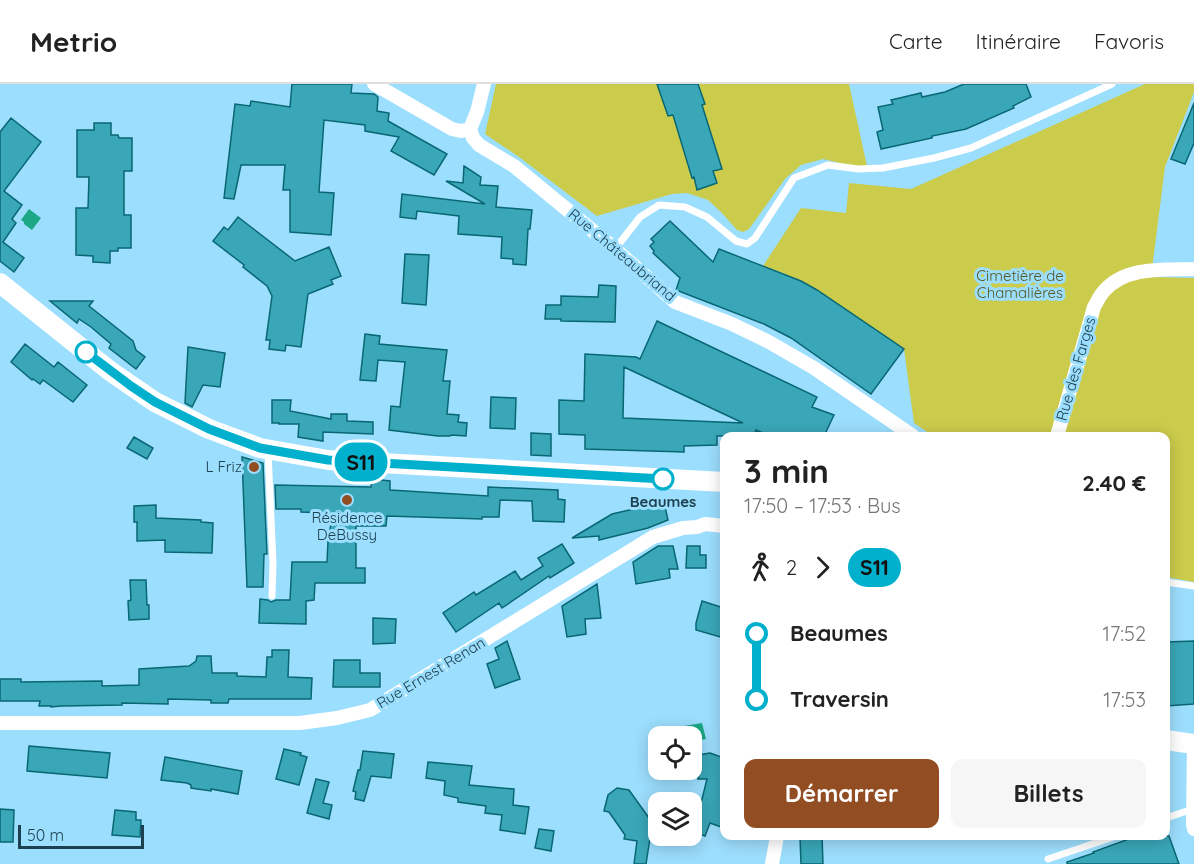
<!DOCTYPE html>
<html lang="fr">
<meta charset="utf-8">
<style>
body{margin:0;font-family:Quicksand,sans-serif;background:#f6f6f6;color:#222;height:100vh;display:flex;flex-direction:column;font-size:22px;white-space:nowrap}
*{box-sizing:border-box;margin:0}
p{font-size:20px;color:#767676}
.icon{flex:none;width:33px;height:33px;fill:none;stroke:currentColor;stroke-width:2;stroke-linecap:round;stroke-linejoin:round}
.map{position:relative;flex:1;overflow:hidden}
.details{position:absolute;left:720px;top:348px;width:450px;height:408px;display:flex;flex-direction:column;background:#fff;border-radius:12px;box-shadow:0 3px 15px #0003}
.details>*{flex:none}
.badge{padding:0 12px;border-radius:20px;font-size:21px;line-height:39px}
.tools{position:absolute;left:648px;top:642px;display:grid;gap:12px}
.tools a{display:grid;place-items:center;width:54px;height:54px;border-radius:12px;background:#fff;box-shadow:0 3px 15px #0003;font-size:30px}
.scale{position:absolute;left:18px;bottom:15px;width:126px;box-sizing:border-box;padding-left:6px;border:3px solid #1d4151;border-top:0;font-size:16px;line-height:21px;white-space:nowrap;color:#1d4151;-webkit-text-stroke:4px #9cdefd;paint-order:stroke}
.map>.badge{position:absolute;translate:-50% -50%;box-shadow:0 0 0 3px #fff}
.legs{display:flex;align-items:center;gap:9px;height:66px;padding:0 24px;font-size:20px}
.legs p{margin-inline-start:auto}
.summary{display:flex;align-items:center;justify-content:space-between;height:102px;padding:0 24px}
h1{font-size:33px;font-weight:800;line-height:45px}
.button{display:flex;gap:12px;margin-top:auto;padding:12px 24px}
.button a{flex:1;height:69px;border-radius:12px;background:#924d23;color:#fff;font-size:24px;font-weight:800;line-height:69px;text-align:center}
.button a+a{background:#f6f6f6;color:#222}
ul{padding:0 24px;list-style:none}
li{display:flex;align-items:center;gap:21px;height:66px;font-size:22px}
li i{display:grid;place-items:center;width:9px;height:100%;margin:0 8px;background:currentColor}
li i::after{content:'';width:15px;height:15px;margin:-8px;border:4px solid;border-radius:50%;background:#fff}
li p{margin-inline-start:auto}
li:first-child i{background:linear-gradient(#0000 50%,currentColor 0)}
li:last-child i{background:linear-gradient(currentColor 50%,#0000 0)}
header{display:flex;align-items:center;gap:36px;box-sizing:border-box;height:84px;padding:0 30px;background:#fff;border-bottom:2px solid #e0e0e0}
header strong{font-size:28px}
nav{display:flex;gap:33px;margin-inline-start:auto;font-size:21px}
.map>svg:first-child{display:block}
</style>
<header>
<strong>Metrio</strong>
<nav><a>Carte</a><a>Itinéraire</a><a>Favoris</a></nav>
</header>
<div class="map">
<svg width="1194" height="780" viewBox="0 0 1194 780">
<rect width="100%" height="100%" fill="#9cdefd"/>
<path fill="#cbcb4c" d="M496 0H849L867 82 857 83 823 75 801 81 785 95 749 145 743 148 737 146 722 129 708 116 687 109 672 110 597 132 519 73 485 50Z
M1145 0H1194V8L1165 83 1151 193 1194 194V498L1166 493V352H933L914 339 904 265 817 206 783 189 763 182 801 124 846 129 849 99 911 105Z"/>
<path fill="#1ca884" d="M29 125 41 134 32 146 24 140V138L21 136Z
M702 639 706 655 701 656 697 653 692 654V652H680L678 643Z"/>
<path fill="#3aa7b8" stroke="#086773" stroke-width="1.5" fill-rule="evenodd" d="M292 0H352L351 9 374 10 378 13 377 27 389 29 388 37 447 70 434 91 391 67 399 53 365 47V41L324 36 319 108 334 109 331 151 290 148V106H283L285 81H241L234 115 224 114 235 20 250 22 251 17 290 23Z
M657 0H698L705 20 702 21 722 85 713 87 717 99 697 106 694 93 692 94 673 31 668 32Z
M964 0H1026L1031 13 1013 22 1014 24 966 45 932 52V54L881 65 877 48 883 46 878 23 893 20 891 16 921 9 922 13 945 8Z
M1194 19V59L1185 80 1171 75Z
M11 34 41 58 4 107 22 121 12 135 16 139 3 158 24 174 14 188 0 177V48Z
M94 39H111V51H118L119 54H132V87H124V131H131V164H118V167H110V179L93 178V172L76 171V124H88L89 93H77V46H94Z
M464 82 481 93 480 101 498 102 496 123 532 126 530 145H528L526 181 513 180V175L501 174 502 153 458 150 459 132 417 127 416 135 400 133 402 110 485 120 446 97 463 99Z
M238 133 295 177 329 163 341 192 331 196 333 200 308 210 301 263 286 261 285 267 269 265 270 256H266L272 212 267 202 243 183 244 181 213 157 224 143 228 146Z
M670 137 713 178 719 165 801 197 817 206 904 265 871 310 791 254 764 240 676 206 680 194 653 169 654 167 650 162 654 158 651 155Z
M405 170 429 171 426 221 402 219Z
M599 201 616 202 615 238 561 237V235H545L546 221H561V212L598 213Z
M50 217H93L89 222 133 257 136 266 145 273 136 285 109 264 111 260 91 243 79 235 77 239Z
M657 237 817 313 812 323 834 331 824 352H770L756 346 753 352H717V361L684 362V368L585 365V351L559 350V316L584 317 585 270 636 273 640 275ZM624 283 743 339 623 334Z
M365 250 380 252 379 260 447 266 443 297H450L447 330 459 331 458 338 467 339 466 352 451 351 450 352H438L389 346 391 322 400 323 405 278 378 276 376 297 360 296Z
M25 260 54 283 58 278 87 301 73 318 43 296 40 300 33 295 32 296 11 278Z
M188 263 225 269 220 303 203 301 192 323 185 319Z
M491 313 516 314 515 345 490 344Z
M272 316H291L290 327 331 335V330H347V337L373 338V350L323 348V357L298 353 299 340H279V339H272Z
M531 349 551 350V372L531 371Z
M134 353 153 364 147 375 127 364Z
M242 373 263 379 267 470H264L263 503H247Z
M372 395 390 397V406L488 412V403L558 406V415L565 416 564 438 533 437 532 417 500 416 499 433H482V435L387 432 386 442H356V484H365V499H315L314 516 306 517V540L259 539 260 515 268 516 271 518 276 516H290L292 478H327L328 457 331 439H328V429L301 428V425H276L275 401 371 403Z
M664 418 668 436 648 444 599 456V452L572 454 612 430Z
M156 421V434L201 436V438L213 439 212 469 165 468V456L137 457V438H134V422Z
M562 460 574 479 550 494 549 492 502 524 499 519 456 548 443 529 474 508 476 511 515 487 521 496 543 482 538 474Z
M658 462H673L678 485H669L670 494 636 500 633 478Z
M687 462H700V471H706V484H686Z
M130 496H146L147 521H149V535L129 536 128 517 131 516Z
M597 500 601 534 585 535 586 550 567 553 562 522Z
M702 517 724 524V554L696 546V539Z
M373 534 396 535 395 559 373 560Z
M507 557 520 595 495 604 487 580 499 575 495 564Z
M1194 557V620L1166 622V558Z
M272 566H289L288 593 312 594 311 615H229L228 619H211V616L168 615V620L122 619V621L61 622 51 623V622H39L40 617H0V595H21V598L102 597V602L139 601V585L189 582 196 577 197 572H211L212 589H237V592L266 593 267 573H272Z
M334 576H360V589H380V603H333Z
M29 662 110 669 107 694 27 687Z
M284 665 301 669 300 671 307 673 299 701 276 695Z
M363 667 394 670 391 694 371 692 364 717 355 715 356 708 353 707 358 686H360Z
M710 669 724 674V730L721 743 710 739 705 752 692 747V725L699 727 707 695H698L699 691 692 692V672Z
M165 673 242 687 238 710 211 705V707L191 704V701L187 699 161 696Z
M428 678 472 682 469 701 514 705 513 721 529 723 525 750 500 746 502 731 485 729 486 722 458 718V714L444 711 445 697 426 694Z
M316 695 329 698 323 719 332 721 329 735 307 729Z
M617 704 629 706 649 734 653 735 646 780H634L637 757 624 755 625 751 609 728 604 727 608 711Z
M0 725 14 726 13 758H0Z
M115 726 136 728V736H141L140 753 112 751Z
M539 745 554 747 551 767 535 764Z
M822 752 823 780H801L800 753Z
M1137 752H1169L1179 780H1067V778L1094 769 1093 768Z"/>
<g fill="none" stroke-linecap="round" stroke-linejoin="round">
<path stroke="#fff" stroke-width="7" d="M615 165 640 133 659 121 685 123 707 133 736 157 747 160 755 154 794 94 828 81 858 85 883 84 934 74 971 64 1112 0
M268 368 273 479 272 512
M1166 498 1194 502
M1166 734 1193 725
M1048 775 1116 752"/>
<path stroke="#fff" stroke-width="14" d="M374 0 452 45 461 47 470 45
M470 45 473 54 479 61 514 82 615 165 675 218 732 240 769 258 814 284 913 352
M470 45 477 28 484 0
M1057 352 1094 223C1097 218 1100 211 1104 207 1126 182 1164 186 1194 185
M0 639H300L337 634 370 626 653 453 683 444 697 443 705 440 724 442
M1194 660 1193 740 1194 745
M772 780 777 752"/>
<path stroke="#fff" stroke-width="20" d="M0 199 110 287 155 318 209 345 260 364 328 376 724 398
M1166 656 1194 660"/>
</g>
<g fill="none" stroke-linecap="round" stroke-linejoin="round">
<g stroke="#fff" stroke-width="14">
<path id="line-1" d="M86 268 131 302 155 318 209 345 260 364 328 376 663 395"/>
</g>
<use href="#line-1" stroke="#00b0cc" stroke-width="9"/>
</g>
<g fill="#fff" stroke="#00b0cc" stroke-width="3">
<circle cx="86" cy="268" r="10"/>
<circle cx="663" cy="395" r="10"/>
</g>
<g fill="#924d23" stroke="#9cdefd" stroke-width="2">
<circle cx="254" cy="383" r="6"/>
<circle cx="347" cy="416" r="6"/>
</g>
<g text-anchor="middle" stroke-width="6" stroke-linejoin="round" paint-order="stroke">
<g font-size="15" fill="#1d4151" stroke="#9cdefd">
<text transform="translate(622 171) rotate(40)" y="5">Rue Châteaubriand</text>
<text transform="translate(1076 285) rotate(-74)" y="5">Rue des Farges</text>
<text transform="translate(431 589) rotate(-31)" y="5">Rue Ernest Renan</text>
</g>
<g font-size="15" fill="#585924" stroke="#9cdefd">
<text x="1020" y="197">Cimetière de<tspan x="1020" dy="17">Chamalières</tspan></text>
</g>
<g font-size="15" fill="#1d4151" stroke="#9cdefd" text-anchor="end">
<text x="242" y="388">L Friz</text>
<text x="347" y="439" text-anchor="middle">Résidence<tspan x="347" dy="17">DeBussy</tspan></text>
</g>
<g font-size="15" font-weight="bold" fill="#1d4151" stroke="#9cdefd">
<text x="663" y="423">Beaumes</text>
</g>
</g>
</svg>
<div class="tools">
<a><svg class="icon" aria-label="locate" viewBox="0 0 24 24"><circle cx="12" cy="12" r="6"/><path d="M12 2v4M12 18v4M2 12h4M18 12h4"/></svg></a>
<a><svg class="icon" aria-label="layers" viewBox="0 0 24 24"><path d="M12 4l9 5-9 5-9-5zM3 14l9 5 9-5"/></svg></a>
</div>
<div class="scale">50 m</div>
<b class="badge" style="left:361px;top:378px;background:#00b0cc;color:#111">S11</b>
<section class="details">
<div class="summary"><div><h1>3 min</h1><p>17:50 – 17:53 · Bus</p></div><b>2.40 €</b></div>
<div class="legs"><svg class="icon" aria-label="walk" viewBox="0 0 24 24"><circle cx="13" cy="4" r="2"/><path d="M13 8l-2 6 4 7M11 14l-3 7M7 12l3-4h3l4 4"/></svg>2<svg class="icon" aria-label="forward" viewBox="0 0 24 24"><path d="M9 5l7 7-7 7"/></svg><b class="badge" style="background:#00b0cc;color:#111">S11</b></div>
<ul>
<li><i style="color:#00b0cc"></i><b>Beaumes</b><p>17:52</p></li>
<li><i style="color:#00b0cc"></i><b>Traversin</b><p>17:53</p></li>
</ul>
<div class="button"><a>Démarrer</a><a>Billets</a></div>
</section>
</div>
